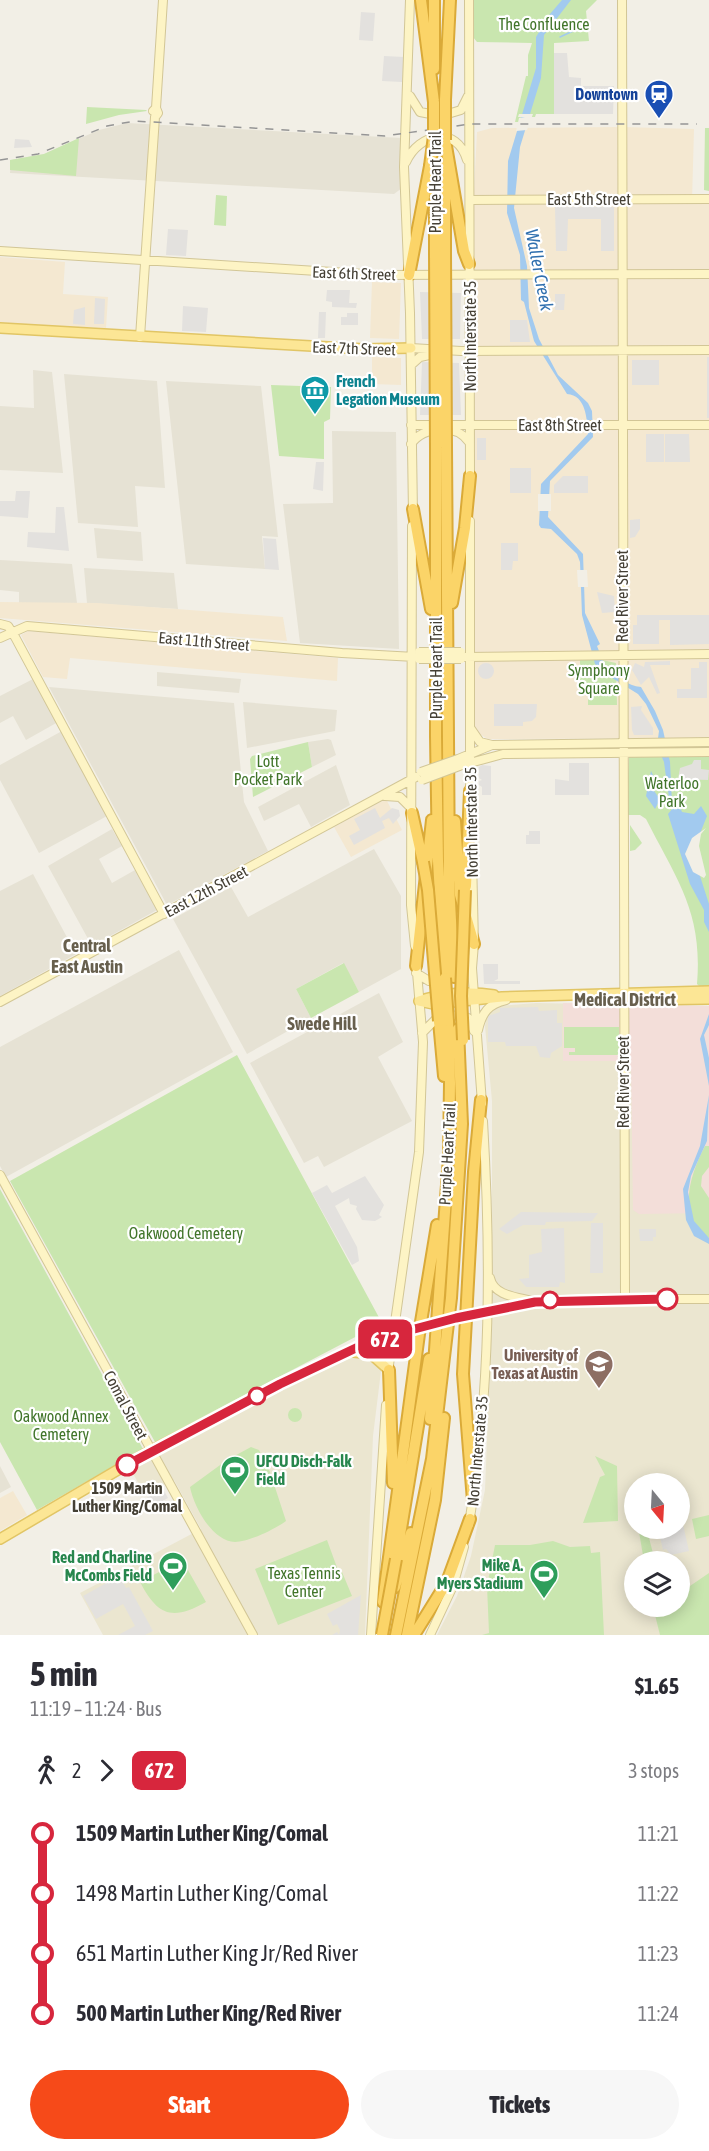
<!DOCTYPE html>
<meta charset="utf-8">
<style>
body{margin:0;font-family:"Asap Condensed",sans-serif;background:#f7f7f7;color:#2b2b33;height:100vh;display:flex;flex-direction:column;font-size:22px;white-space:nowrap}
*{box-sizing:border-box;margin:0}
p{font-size:20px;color:#7c7c81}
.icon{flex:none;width:33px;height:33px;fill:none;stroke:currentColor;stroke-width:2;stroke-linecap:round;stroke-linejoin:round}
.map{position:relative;height:1635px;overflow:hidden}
.details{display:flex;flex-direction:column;background:#fff;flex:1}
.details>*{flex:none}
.badge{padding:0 12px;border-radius:9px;font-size:21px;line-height:39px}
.needle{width:39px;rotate:162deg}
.fabs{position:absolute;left:624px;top:1473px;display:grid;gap:12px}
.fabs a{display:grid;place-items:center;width:66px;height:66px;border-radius:50%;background:#fff;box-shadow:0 3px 15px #0003;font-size:30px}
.map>.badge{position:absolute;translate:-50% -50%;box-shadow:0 0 0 3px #fff}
.legs{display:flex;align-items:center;gap:9px;height:66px;padding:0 30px;font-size:20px}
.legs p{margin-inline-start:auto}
.summary{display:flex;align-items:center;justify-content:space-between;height:102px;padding:0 30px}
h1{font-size:33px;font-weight:800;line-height:45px}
.action{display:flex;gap:12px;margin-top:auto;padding:12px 30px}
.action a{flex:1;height:69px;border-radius:36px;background:#f64a19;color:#fff;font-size:24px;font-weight:800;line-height:69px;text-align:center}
.action a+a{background:#f7f7f7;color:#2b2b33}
ul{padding:0 30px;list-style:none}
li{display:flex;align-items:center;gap:21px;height:60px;font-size:22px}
li i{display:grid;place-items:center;width:9px;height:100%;margin:0 8px;background:currentColor}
li i::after{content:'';width:15px;height:15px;margin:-8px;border:4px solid;border-radius:50%;background:#fff}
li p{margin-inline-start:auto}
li:first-child i{background:linear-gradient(#0000 50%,currentColor 0)}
li:last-child i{background:linear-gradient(currentColor 50%,#0000 0)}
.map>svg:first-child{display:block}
</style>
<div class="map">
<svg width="709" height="1635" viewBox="0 0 709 1635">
<rect width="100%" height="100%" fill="#f2efe6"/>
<path fill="#e6e2d4" d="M127 123 402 138V188L394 194 10 173 11 160 44 154 99 130Z
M33 370 52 372 63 473 0 470V406L34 408Z
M64 374 157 381 165 488 135 486 138 527 78 523Z
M166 381 261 386 278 537 262 536 265 569 186 564Z
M332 431 396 432 399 649 300 643 283 504 333 503Z
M94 528 141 532 143 561 97 558Z
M0 560 72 564 77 603H19V592L0 590Z
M84 568 174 573 178 609 87 603Z
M157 672 241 679 239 693 157 686Z
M35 678 58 722 26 740 13 716 0 723V696Z
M49 687 234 703 244 802 268 851 167 905Z
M243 702 337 710 335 731 247 748Z
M62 731 107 816 39 853 0 780V765Z
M328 739 331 740 336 755 312 767 308 742Z
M336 765 350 805 311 827 299 804 264 821 258 807Z
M112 829 122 846 99 859 112 883 135 870 157 910 92 946 48 866Z
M374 849 401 896V969L359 992 343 963 296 989 311 1018 247 1054 173 919 231 887 248 917Z
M33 874 76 954 0 996V891Z
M179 950 233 1052 6 1177 0 1166V1047Z
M379 993 403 1042 378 1057 412 1121 324 1167 318 1156 304 1163 250 1063Z
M0 1466 11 1487 0 1493Z"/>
<path fill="#f4e8d1" d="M622 127 694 129 692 201H709V738L488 739 475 731 470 270 477 132 492 128Z
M0 257 65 262 63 294 108 297 106 328 0 324Z
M372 282 401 283 399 339 370 338Z
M372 357 401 358V385L372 384Z
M0 602 97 603 283 617 287 641 0 618Z
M28 631 338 658 337 681 70 658 67 679 43 677 21 635Z
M386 799 402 830 351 857 334 827Z
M13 1491 27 1515 0 1531V1498Z"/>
<path fill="#ebe6d0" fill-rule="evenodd" d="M536 1003 709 1006V1635H437L457 1596 471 1556 485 1490 492 1314V1101L485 1026 487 1015 499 1006ZM634 1484H680V1528H634ZM634 1562H680V1606H634Z
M364 1355 378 1362 381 1371 373 1436 365 1635H103L80 1593 201 1529 174 1480 145 1495 131 1470 277 1392 279 1389 339 1361Z"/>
<path fill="#f3ded9" d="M563 1003 709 1006V1213L639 1214 633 1210 631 1069 615 1061H563Z"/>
<path fill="#c9e6af" d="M473 0H597L586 11 589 41 554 43V114H536L535 117H530V122H515L526 76H528V55L532 43 477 42 473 37Z
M87 107 146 110 147 111 119 115 86 124Z
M705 128H709V191L704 190Z
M79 138 76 176 10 170V160L44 154Z
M216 195 227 196 226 226 214 225Z
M271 385 331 387 330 419 324 422V459L279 456Z
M593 658 616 663 617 705H588V695L580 682V659Z
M308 742 312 767 253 797 250 759 252 756Z
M709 755V988L700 987 697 984C703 912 677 880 646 819L640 815H626L629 756Z
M630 825 642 843 635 850 630 851Z
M344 963 359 992 311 1018 296 989Z
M564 1027H619V1055H569V1052H575V1048H564Z
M237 1055 382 1323 155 1442 10 1181Z
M705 1146H709V1167L702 1176 701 1186 709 1198V1238C675 1218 691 1172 705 1146Z
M0 1189 143 1449 37 1510 0 1442Z
M288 1415a7 7 0 1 1 14 0a7 7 0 1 1-14 0Z
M251 1447 259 1450 270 1472 286 1521C275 1529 249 1542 235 1542 212 1541 194 1507 190 1487L227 1460Z
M595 1456 617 1466 618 1521 583 1523 600 1477 605 1475Z
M709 1515V1536L696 1539 692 1519Z
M651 1529 652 1533 648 1534 655 1561H644L639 1532Z
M327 1540 339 1573 342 1572 352 1596 278 1625 255 1569Z
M553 1541 570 1547 590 1546 591 1553 600 1552 604 1635H482L489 1633 487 1586 495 1545H530Z
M180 1561 184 1563 206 1602C172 1621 158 1616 140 1582Z
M709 1573V1635H660L653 1607 680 1606V1597L684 1598 690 1586Z"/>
<path fill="#e3e1de" d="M361 12 375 13 373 41 359 40Z
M554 53H567L569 77 581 78V86H614L613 114H554Z
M384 56 404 57 402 82 382 81Z
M15 139 29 140 32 147 14 148Z
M555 207H614V251H601V219H568L567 251H556Z
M168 229 188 230 186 256 166 255Z
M327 290H350L349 303H357L356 308 332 307V302L326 301Z
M420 292 461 293 460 339H422Z
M555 294H565L564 310H555Z
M95 298 105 299 104 324H94Z
M183 306 208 308 206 332 182 331Z
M85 307V325L73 324 74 310Z
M319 312H326L325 338H318Z
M347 313H358V325H341V317H347Z
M510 320H527L530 342H510Z
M707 357H709V418H707Z
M632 360H659V385H632Z
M422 362 459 363 461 415H420Z
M646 434H664V462H646Z
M665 434H689L690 462H665Z
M477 438H486V460H477Z
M316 462H324L323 491 313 489Z
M510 468H531V493H510Z
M563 476H588V493H554V485Z
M16 491H30L28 518 0 516V501H15Z
M56 507H64L69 551 27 547 28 532 55 533Z
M640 519V529L635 537 630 538V520Z
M263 538 276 539 279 570 265 569Z
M501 543H518V561H513L512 570H501Z
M597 592 614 596 615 612 602 613Z
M637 615H709V644L670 645V620H659V644H633V625H637Z
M670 661V665H650L660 693 657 694 649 677 641 685 632 670 635 663 644 667 645 662Z
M699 662H707V698H677V689H691V668H699Z
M478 671a8 8 0 1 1 16 0a8 8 0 1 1-16 0Z
M494 704H537L536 717 532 721 523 722V726H494Z
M642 706 641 710 653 728V735H634L632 730 631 707Z
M694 760H701V769L709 770 708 780 678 779 680 768 692 764Z
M569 763H589V795H555V779L569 781Z
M482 765 491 766V795H482V787L479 785V781L482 780 479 778V767Z
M375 808 380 818 392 808 399 810 400 816 393 824 389 818 382 821 385 828 354 845 349 836 360 830 354 819Z
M529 831H540V844H526V835H529Z
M483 964H498V979L494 981H520V984H484Z
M538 1007 539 1011 557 1010V1023H562V1046L551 1053 550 1058 540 1057 536 1046H506L505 1042H488V1016L500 1012V1008Z
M365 1176 384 1205 379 1215 382 1217 375 1221 362 1220 356 1209 357 1206 350 1204 349 1198 335 1206 357 1247 359 1261 352 1265 312 1193 327 1185 332 1193Z
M521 1212 594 1213H598L592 1221 546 1222 545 1225H523L507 1234 499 1229Z
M591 1223H603V1273H590Z
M564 1228 565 1283 560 1282 559 1287H526L519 1279 529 1278V1255L542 1252 541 1229Z
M639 1229H656V1237H653V1241H640Z
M162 1487 168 1498 144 1511 140 1503Z
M682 1520 689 1551 671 1555 666 1549 663 1550 658 1529 680 1528Z
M119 1576 126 1588 129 1587 153 1631 145 1635H118L135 1626 123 1604 96 1619 83 1596Z
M361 1595 358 1635H332L337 1632 339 1635 340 1630 337 1624 333 1626 327 1614Z"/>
<path fill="#a2caef" d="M562 0H571L544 35 541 78 520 147 514 208 527 266 529 308 539 339 558 375 588 403 592 411 593 437 550 481 548 517 583 554 585 613 600 644 597 646 607 671C618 676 627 686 641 687L655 711 663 730 670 762 672 803 669 798 667 781 662 778 666 777 664 762 657 746 659 731 646 704 638 694 609 676 595 664 582 615 580 562 577 554 551 529 541 528 539 525 541 484 588 434C587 419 586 395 567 394L534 341 524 302 521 300 520 255 507 213 508 161 536 68V37L550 14Z
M651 771 657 783 654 791 660 799 655 809 646 796Z
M678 802 682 812 694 814 701 806 707 816 697 841 700 876 709 904V932L704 922V910L690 884 668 814Z
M709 1014V1025L704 1035 709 1058V1086L700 1039Z
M709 1095 707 1141 691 1176 688 1192 694 1221 709 1238V1244L694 1236 686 1220 683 1189 700 1146Z"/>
<path fill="#f2efe6" d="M519 114H533L527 130 516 131 519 118 525 117H518Z
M538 494H551V511H538Z
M577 570H587L588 587H578Z
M706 828 701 834 699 846 706 875 704 878 693 872 685 854 692 838Z"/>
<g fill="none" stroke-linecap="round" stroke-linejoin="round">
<path stroke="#a2caef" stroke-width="1.5" d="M558 30 572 21 577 24 573 31 560 37"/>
<g stroke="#d2c696" stroke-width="10">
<path id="secondary" d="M410 0 404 167 410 313 413 514
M469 0 470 479
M622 0 625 1299
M410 96 420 112 441 116 461 110 468 96
M153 111 156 108 163 0
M406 162C419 133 457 125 467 160
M470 200 709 199
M0 251 380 275 709 274
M140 337 155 117 158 113 156 108
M411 348 461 351 709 350
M411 365 420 357 438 353
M411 425H709
M411 444C423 426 456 423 469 442
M470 521V794
M412 526 411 905 415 946
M0 624 8 626 15 637 164 914
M0 638 27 626 342 653 415 657
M465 657 709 654
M471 729 480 742 492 745
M458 759 492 745 709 742
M466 764 503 754 709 752
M385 796 400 797 412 809
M472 857 474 944 472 968 482 1103
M416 973 429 981 440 982
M0 1002 416 777
M478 1030C482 1013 488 1004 506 1000
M422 1033 438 1017 461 1015 468 1018 474 1031
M0 1175 253 1635
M490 1278C494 1296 517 1297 532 1301
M489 1312 558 1299H709
M388 1372 419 1152 423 1042 416 961
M469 1524C491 1389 491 1257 483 1121
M371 1635 386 1405
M430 1635 453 1586 464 1547"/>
</g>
<g stroke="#e1c565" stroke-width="12">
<path id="primary" d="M0 328 364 349 411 348
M622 995 631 1000 709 999
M419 1001 433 1004 502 997 709 991
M419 1001C442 993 470 991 494 995
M474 1314 489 1312
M354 1352 371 1354 389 1370
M0 1539 150 1451 280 1384 355 1348 403 1332"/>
</g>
<g stroke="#daaa38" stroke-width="14">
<path id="highway" d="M421 0 434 102
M434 0V69
M445 100 450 0
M445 140 464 251 469 264
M445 166V252
M435 175V252
M409 275 430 166
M446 447 449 883 454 977
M436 448V736L438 861 445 978
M413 509 431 609
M452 603 465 528 470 476
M412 813 423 862
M455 821 460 895 474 944
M466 886 470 791
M416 966 432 820
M439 1021 444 1076
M389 1370 393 1483
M430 1419 449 1157 450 1083 448 1021
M473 1501 463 1374 474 1172 481 1100
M396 1559 429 1359
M395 1587 411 1533
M383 1602 419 1334 437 1225
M396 1635 432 1459 451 1298 462 1124 458 1029
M407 1635 435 1500 444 1418
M414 1635 447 1582 470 1519"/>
</g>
<use href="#secondary" stroke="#fdf4c5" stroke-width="8"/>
<use href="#primary" stroke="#fce695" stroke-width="9"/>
<use href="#highway" stroke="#fbd468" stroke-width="10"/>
<path stroke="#959595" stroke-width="1.5" stroke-dasharray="8 8" stroke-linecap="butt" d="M0 160 38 154 107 126 135 121 385 136 470 124H697"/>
<g stroke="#d2c696" stroke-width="10" stroke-linecap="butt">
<path id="secondary-bridge" d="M419 652H461
M419 659H461
M421 772 458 759
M422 780 462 765"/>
</g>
<g stroke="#e1c565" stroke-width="12" stroke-linecap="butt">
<path id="primary-bridge" d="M403 1332 474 1314"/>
</g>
<g stroke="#daaa38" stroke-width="14" stroke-linecap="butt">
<path id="highway-bridge" d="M434 102V132
M445 140V100
M430 166 434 136
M435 252 436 448
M445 252 446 447
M423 862 428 890 439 1021
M445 978 448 1021
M463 1040 461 996 465 890
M382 1635 396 1559"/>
</g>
<use href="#secondary-bridge" stroke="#fdf4c5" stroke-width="8"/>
<use href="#primary-bridge" stroke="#fce695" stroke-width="9"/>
<use href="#highway-bridge" stroke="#fbd468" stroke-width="10"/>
</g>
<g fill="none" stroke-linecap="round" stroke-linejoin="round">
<g stroke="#fff" stroke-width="14">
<path id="line-1" d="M127 1465 280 1384 356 1348 403 1332 456 1318 535 1302 667 1299"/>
</g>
<use href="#line-1" stroke="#d7263d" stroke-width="9"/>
</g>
<defs>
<g id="station-pin" transform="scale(1.5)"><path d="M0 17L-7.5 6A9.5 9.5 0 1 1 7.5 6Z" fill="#1a4fb4" stroke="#fff"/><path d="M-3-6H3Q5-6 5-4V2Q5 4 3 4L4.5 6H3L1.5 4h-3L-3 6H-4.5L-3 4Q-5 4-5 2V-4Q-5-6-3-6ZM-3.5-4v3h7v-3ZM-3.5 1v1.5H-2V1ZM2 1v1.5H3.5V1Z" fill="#fff"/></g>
<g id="museum-pin" transform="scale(1.5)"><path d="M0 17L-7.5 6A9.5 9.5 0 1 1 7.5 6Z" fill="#0f9aa8" stroke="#fff"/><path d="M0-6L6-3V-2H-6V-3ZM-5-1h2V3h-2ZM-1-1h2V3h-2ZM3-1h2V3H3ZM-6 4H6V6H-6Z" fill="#fff"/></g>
<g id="university-pin" transform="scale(1.5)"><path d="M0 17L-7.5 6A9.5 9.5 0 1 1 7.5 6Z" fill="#8d6e63" stroke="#fff"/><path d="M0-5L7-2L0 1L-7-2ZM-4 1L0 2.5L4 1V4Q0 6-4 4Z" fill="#fff"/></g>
<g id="stadium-pin" transform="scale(1.5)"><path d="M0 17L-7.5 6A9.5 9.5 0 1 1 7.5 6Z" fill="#2e9e5b" stroke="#fff"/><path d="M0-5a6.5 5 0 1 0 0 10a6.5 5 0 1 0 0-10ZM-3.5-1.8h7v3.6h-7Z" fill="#fff"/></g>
</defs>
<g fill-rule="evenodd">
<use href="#station-pin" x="659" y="94"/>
<use href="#museum-pin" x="315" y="390"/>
<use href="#university-pin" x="599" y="1364"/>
<use href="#stadium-pin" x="235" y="1470"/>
<use href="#stadium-pin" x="173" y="1566"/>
<use href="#stadium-pin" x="544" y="1574"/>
</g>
<g fill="#fff" stroke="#d7263d" stroke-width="3">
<circle cx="667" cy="1299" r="10"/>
<circle cx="550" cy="1300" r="8"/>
<circle cx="257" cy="1396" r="8"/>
<circle cx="127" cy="1465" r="10"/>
</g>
<g text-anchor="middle" stroke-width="4.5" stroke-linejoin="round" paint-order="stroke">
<g font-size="16" fill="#41752a" stroke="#fff">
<text x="544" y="30">The Confluence</text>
<text x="599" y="676">Symphony<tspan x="599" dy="18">Square</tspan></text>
<text x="268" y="767">Lott<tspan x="268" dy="18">Pocket Park</tspan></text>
<text x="672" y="789">Waterloo<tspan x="672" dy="18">Park</tspan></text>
<text x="186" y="1239">Oakwood Cemetery</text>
<text x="61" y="1422">Oakwood Annex<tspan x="61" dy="18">Cemetery</tspan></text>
<text x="304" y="1579">Texas Tennis<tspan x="304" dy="18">Center</tspan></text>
</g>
<g font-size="16" font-weight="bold" fill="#164399" stroke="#fff" text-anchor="end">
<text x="638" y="100">Downtown</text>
</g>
<g font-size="16" fill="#454035" stroke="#fff">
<text transform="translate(435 182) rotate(-90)" y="6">Purple Heart Trail</text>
<text x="589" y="205">East 5th Street</text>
<text transform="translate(354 273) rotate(2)" y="6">East 6th Street</text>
<text transform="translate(470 336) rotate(-90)" y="6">North Interstate 35</text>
<text transform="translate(354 348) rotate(2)" y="6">East 7th Street</text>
<text x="560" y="431">East 8th Street</text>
<text transform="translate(622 596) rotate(-90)" y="6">Red River Street</text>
<text transform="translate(204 641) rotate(5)" y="6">East 11th Street</text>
<text transform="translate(436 668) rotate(-90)" y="6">Purple Heart Trail</text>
<text transform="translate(471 822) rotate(-91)" y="6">North Interstate 35</text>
<text transform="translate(206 891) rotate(-28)" y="6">East 12th Street</text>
<text transform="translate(623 1082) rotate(-90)" y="6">Red River Street</text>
<text transform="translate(447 1154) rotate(-87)" y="6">Purple Heart Trail</text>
<text transform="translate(126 1405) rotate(62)" y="6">Comal Street</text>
<text transform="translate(477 1451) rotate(-85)" y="6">North Interstate 35</text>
</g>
<g font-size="16" font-weight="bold" fill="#0d838f" stroke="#fff" text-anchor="start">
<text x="336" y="387">French<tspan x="336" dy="18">Legation Museum</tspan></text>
</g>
<g font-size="16" font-weight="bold" fill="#785e54" stroke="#fff" text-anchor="end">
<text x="578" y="1361">University of<tspan x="578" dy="18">Texas at Austin</tspan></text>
</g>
<g font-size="16" font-weight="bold" fill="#27864d" stroke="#fff" text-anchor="end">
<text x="256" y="1467" text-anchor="start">UFCU Disch-Falk<tspan x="256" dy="18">Field</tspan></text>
<text x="152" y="1563">Red and Charline<tspan x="152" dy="18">McCombs Field</tspan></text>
<text x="523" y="1571">Mike A.<tspan x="523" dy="18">Myers Stadium</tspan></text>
</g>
<g font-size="16" font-weight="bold" fill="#454035" stroke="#fff">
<text x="127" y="1494">1509 Martin<tspan x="127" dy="18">Luther King/Comal</tspan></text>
</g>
<g font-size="18" font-style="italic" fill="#3070af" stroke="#fff">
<text transform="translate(539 270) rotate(79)" y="6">Waller Creek</text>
</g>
<g font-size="18" font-weight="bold" fill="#675f4d" stroke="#fff">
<text x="87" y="952">Central<tspan x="87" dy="21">East Austin</tspan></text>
<text x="625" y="1006">Medical District</text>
<text x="322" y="1030">Swede Hill</text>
</g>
</g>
</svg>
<div class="fabs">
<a><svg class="needle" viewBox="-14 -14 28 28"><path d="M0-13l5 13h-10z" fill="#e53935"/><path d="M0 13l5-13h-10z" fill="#7c7c81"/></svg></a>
<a><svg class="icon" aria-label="layers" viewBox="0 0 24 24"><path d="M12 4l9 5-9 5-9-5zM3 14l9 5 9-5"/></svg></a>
</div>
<b class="badge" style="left:385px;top:1339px;background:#d7263d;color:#fff">672</b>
</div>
<section class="details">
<div class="summary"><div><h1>5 min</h1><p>11:19 – 11:24 · Bus</p></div><b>$1.65</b></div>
<div class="legs"><svg class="icon" aria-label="walk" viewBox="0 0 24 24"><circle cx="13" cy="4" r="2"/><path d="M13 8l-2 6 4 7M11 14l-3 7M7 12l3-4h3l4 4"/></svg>2<svg class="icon" aria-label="forward" viewBox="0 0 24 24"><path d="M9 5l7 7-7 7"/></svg><b class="badge" style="background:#d7263d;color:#fff">672</b><p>3 stops</p></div>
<ul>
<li><i style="color:#d7263d"></i><b>1509 Martin Luther King/Comal</b><p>11:21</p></li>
<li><i style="color:#d7263d"></i><span>1498 Martin Luther King/Comal</span><p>11:22</p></li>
<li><i style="color:#d7263d"></i><span>651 Martin Luther King Jr/Red River</span><p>11:23</p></li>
<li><i style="color:#d7263d"></i><b>500 Martin Luther King/Red River</b><p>11:24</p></li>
</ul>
<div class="action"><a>Start</a><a>Tickets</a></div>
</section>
